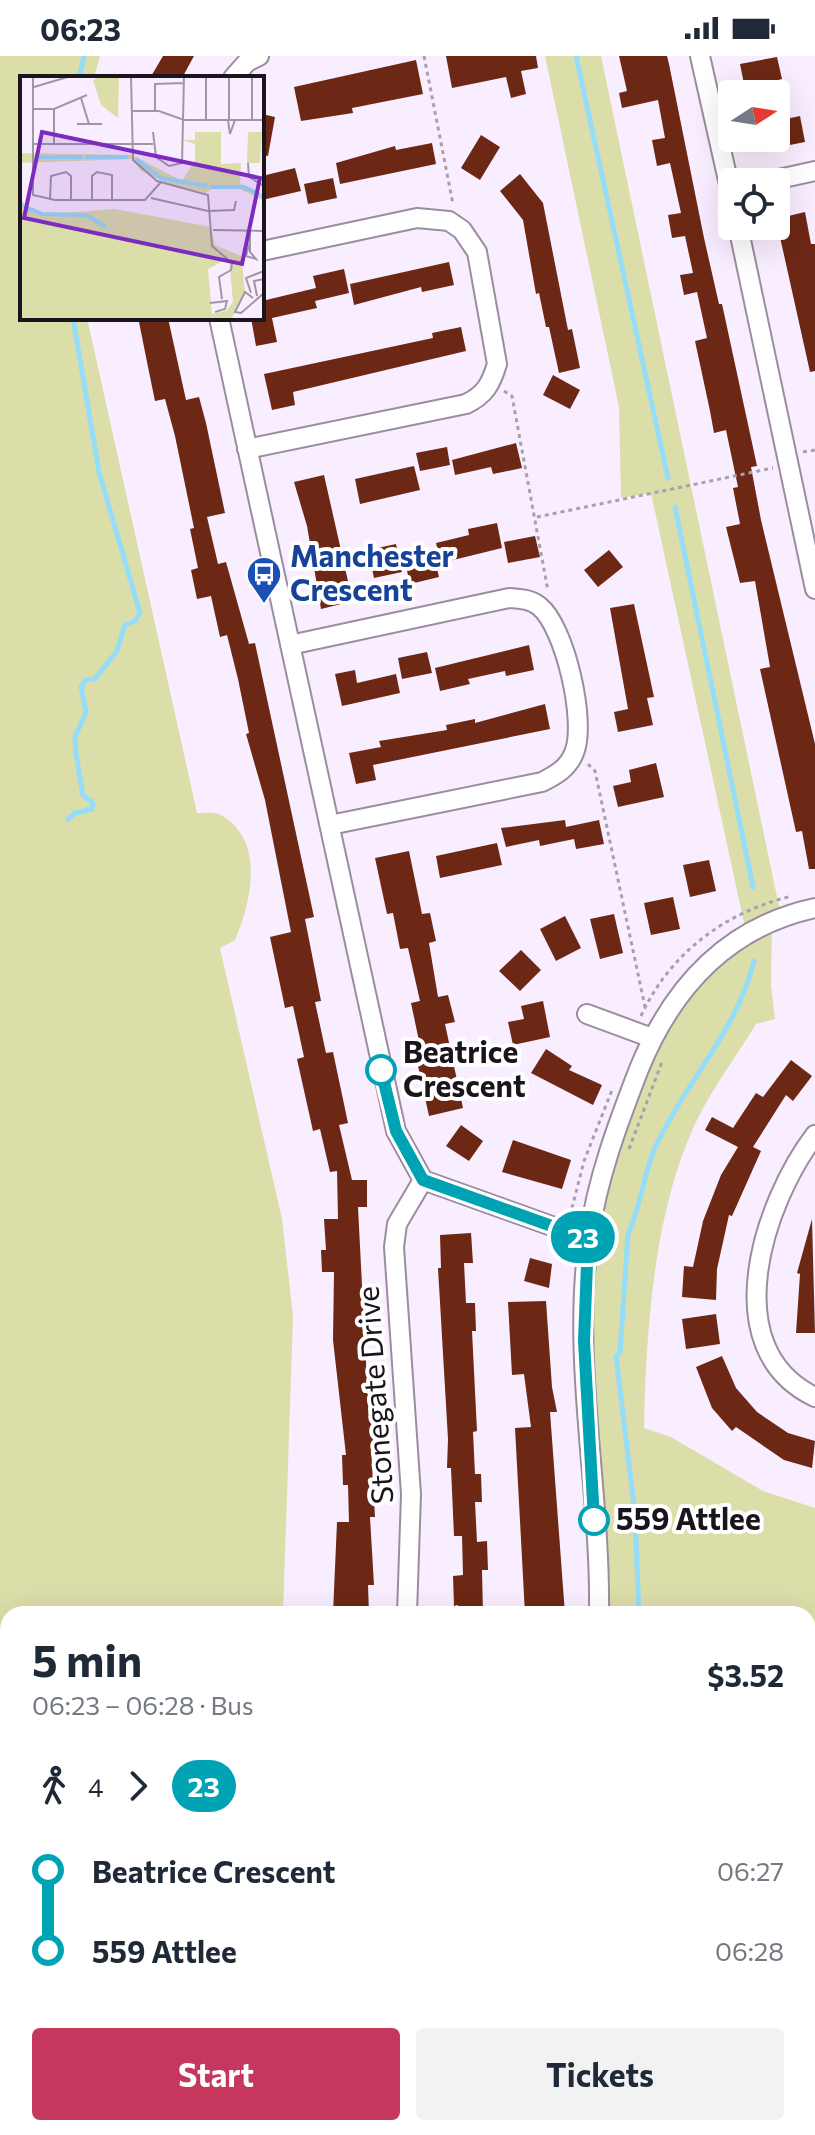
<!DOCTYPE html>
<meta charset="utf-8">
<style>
body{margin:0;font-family:Commissioner,sans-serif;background:#f2f2f3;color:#1f2937;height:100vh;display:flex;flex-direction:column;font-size:30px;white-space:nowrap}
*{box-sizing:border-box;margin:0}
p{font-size:26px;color:#747a83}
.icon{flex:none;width:44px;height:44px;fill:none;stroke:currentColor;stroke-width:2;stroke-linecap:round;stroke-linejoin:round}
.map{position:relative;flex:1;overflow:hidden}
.panel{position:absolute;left:0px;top:1550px;width:816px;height:530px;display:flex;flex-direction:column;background:#fff;border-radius:24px 24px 0 0;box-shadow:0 8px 32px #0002}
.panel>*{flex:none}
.badge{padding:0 16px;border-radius:26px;font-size:28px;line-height:52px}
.needle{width:52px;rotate:78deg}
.buttons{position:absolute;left:718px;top:24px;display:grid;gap:16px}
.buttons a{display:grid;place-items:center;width:72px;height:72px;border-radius:8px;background:#fff;box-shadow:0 8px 32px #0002;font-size:40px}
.map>.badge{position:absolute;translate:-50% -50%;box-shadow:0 0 0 4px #fff}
.legs{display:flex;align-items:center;gap:12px;height:88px;padding:0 32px;font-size:26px}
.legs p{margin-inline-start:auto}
.head{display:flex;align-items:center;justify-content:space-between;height:136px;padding:0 32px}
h1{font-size:44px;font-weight:700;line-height:60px}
.cta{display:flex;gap:16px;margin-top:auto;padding:16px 32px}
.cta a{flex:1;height:92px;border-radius:8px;background:#c6375d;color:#fff;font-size:32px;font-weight:700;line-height:92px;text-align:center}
.cta a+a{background:#f2f2f3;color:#1f2937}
ul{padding:0 32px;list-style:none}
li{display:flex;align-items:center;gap:28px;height:80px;font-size:30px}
li i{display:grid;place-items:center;width:12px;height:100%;margin:0 10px;background:currentColor}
li i::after{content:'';width:20px;height:20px;margin:-10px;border:6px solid;border-radius:50%;background:#fff}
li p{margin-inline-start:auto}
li:first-child i{background:linear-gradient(#0000 50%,currentColor 0)}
li:last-child i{background:linear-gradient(currentColor 50%,#0000 0)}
.status{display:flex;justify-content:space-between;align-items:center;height:56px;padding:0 40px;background:#fff;direction:ltr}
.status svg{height:22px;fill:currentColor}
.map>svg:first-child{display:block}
</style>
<div class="status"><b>06:23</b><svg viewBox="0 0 49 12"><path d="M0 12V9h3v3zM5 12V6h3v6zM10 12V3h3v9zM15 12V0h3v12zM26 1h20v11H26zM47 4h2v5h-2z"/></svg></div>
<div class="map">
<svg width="815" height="2079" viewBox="0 0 815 2079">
<rect width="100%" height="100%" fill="#f9eeff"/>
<path fill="#dbdea9" d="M0 0H100L94 22H22V262H87L197 757C204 757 215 756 221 759 266 785 251 846 235 884L220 892 282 1163 293 1260 283 1558H8V1914L0 1899Z
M545 0H601L781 860 772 864 771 929 775 963 756 968C737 999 714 1030 698 1062 654 1151 646 1274 644 1372L671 1381 763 1435 815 1452V1891L808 1893V1558H598L587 1183 652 980 746 876 651 437 621 442 619 351Z
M8 1975V2072H17L0 2077V1980Z"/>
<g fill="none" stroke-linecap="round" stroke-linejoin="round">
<path stroke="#95ddf9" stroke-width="5" d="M576 0 668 422
M79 22 84 0
M675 451 753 831
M68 763 75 757 92 753 93 747 83 739 76 698 75 681 86 656 81 631 86 624 95 623 117 595 125 569 135 565 140 557 99 416 73 262
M639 1558 635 1458 616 1300 620 1297 628 1178C641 1150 643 1118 656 1090 686 1025 737 975 754 905
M675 2079 677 2072"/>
</g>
<path fill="#6c2814" d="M163 0H194L182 22H150Z
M446 0H536L538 12 521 15 526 38 511 42 506 21 452 32Z
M619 0H667L669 8 704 182 719 248H722L757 410 751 411 761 464 815 688V813H809L802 775 796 776 760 613 770 611 755 525 740 527 726 471 740 468 733 432 738 431 726 374 714 377 710 355 695 285 707 282 697 236 684 239 680 219 693 217 685 180 672 182 668 159 681 157 670 107 657 110 652 84 665 82 658 44 622 52 619 37 627 35Z
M777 1 782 23 770 26 773 38H746L740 8Z
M416 4 423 38 352 52 353 57 301 65 294 31Z
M262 58 275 61 268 100 262 99Z
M800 60 805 86 759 95 756 82H776V65Z
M481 79 500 91 480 124 461 112Z
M432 87 436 108 340 128 336 107 395 90 396 94Z
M295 112 301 135 262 144V120Z
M520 118 543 147 568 274 572 273 580 312 559 317 549 271H546L539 237 536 238 523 164 500 135Z
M333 122 337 142 308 148 304 128Z
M805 156 811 188H815V315L810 316 776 163Z
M449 206 454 229 422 236 421 231 354 249 350 228Z
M344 213 349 237 315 245 317 252 272 262 277 286 256 290 251 262H262V245L316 232 313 220Z
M158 262H168L186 344 199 341 206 367 225 457 207 461 218 508 226 506 249 588 255 587 314 861 305 863 321 945 315 946 326 997 333 996 348 1067 339 1069 352 1124H367V1151H358L367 1327 374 1391 371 1392 375 1461H370L374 1529H368L369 1558H333L337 1466H349L348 1429H343L342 1399H346L333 1284 334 1216H322L321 1194H326L324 1163H338L337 1115 330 1116 320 1073 313 1075 297 1003 304 1001 293 950 285 952 270 881 291 876 265 744 246 678 249 677 238 623 227 579 220 581 211 540 197 543 191 514 198 512 190 473 194 472 175 380 165 343 155 345 148 311 139 266Z
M461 271 466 295 293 336 295 349 272 354 264 318 433 282 432 277Z
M553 319 580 334 570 353 543 339Z
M516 387 522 412 493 418 491 411 455 419 452 404Z
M447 391 450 409 420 415 416 397Z
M414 410 420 434 360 448 355 423Z
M324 419 350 534 338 537 341 548 321 553 307 470 294 426Z
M497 467 502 492 441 507 436 487 469 479 468 473Z
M535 480 540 501 508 507 504 486Z
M396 488 402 516 374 522 368 494Z
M609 494 623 511 598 531 584 514Z
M434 499 439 521 410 528 405 506Z
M634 548 654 641 647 642 653 669 618 676 614 656 628 653 610 552Z
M529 589 534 614 506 620 505 615 468 623 470 628 440 635 435 612Z
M427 596 432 617 402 623 398 602Z
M355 614 357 627 396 618 400 637 342 650 335 618Z
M545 648 550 673 373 709 376 724 356 728 349 697 381 691 379 685 447 674 446 669 475 663V667Z
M656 707 664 741 618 751 613 730 631 726 629 714Z
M565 764 566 771 599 764 604 788 576 793 574 783 540 790 539 784 506 791 501 772Z
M497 787 502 809 440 822 436 800Z
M409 795 422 858 430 857 436 885 429 887 438 941 448 939 455 966 445 968 463 1052 429 1060 413 987 419 985 411 947 420 945 408 892 400 893 393 857 387 858 375 802Z
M709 804 716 835 690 841 683 809Z
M673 841 680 873 651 879 644 847Z
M614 858 623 897 600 903 590 863Z
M565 860 581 892 556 905 540 873Z
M521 894 541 914 520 935 499 915Z
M543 945 550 981 513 989 508 966 524 963 521 950Z
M546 993 572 1010 569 1014 602 1029 593 1049 531 1017Z
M791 1004 812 1020 793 1045 786 1039 753 1091 761 1095 732 1160 729 1159 717 1213 716 1244 682 1241 684 1210 693 1211 703 1165 721 1119 738 1091 705 1074 712 1061 733 1072 756 1037 763 1041Z
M461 1069 483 1085 469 1105 446 1090Z
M513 1084 571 1104 562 1133 502 1116Z
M812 1163 815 1277H796L800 1218 797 1217Z
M471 1177 473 1207H464L466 1247H475L476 1275H472L477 1375 473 1376 475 1418H481L482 1446H475L477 1486 487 1485 488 1514H482L483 1558H458V1549L454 1550 453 1520 463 1519 462 1480H454L451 1412H447L448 1383 438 1212H441L440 1179Z
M530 1202 552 1208 549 1232 524 1225Z
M546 1245 552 1331 557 1356H550L565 1558H525L515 1372 531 1371 524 1318 512 1319 508 1246Z
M716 1258 720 1288 686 1293 682 1263Z
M722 1300 736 1332 757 1356 788 1377 815 1385 812 1412 784 1404 736 1371 732 1375 712 1352 696 1311Z"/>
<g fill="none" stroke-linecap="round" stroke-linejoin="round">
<g stroke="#9a8da0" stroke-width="22">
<path id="minor" d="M700 0 732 142
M233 22 247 6 259 0
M765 126 815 115
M738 170 815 533
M219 262 396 1075 423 1124 588 1183
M247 393 466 348C485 339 491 328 497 308L477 196 462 174 449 165 417 162 262 195
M290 589 509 542C521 543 530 543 539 550 565 570 587 667 574 697 568 712 556 719 542 726L330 769
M587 958 652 982
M815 1079C764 1146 714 1293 815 1341
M407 1558 411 1438 394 1191 397 1168 423 1124
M599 1558C601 1433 571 1306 589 1181 597 1123 618 1067 639 1013 672 932 727 871 815 852
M808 1976 815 1971
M0 1981 8 1976
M180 2072 191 2079
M307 2072 309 2079
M135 2079 169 2072
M774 2079 776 2072"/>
</g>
<path stroke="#a8a0ad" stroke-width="3" stroke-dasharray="4 4" stroke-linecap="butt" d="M424 0 453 148
M504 335 512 340 548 535
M803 396 815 394
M537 461 773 412
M588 708 595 715 645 951
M641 960C670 897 725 856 792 840
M629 1093 662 1006
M570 1160 584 1105 612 1034
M808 1627 815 1624
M275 2072 276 2079"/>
<use href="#minor" stroke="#fff" stroke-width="18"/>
</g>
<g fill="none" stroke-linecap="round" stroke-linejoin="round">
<g stroke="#fff" stroke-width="18">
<path id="line-1" d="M381 1014 396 1075 423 1124 588 1183 584 1285 594 1464"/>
</g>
<use href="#line-1" stroke="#00a3b4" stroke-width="12"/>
</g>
<defs>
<g id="bus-pin" transform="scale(1.8)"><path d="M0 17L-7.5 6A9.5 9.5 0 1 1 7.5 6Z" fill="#1a4fb4" stroke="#fff"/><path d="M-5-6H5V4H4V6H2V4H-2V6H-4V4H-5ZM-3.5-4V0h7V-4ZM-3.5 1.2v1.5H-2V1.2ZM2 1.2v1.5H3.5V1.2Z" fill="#fff"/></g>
</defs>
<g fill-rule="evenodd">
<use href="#bus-pin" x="264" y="518"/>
</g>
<g fill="#fff" stroke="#00a3b4" stroke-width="4">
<circle cx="381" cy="1014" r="14"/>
<circle cx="594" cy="1464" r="14"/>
</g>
<g text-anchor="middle" stroke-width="8" stroke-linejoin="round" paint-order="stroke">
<g font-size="30" font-weight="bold" fill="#164399" stroke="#fff" text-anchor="start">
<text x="290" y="511">Manchester<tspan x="290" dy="34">Crescent</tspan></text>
</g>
<g font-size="30" font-weight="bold" fill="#1a151c" stroke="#fff" text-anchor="start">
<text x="403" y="1007">Beatrice<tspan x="403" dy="34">Crescent</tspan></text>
<text x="616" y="1474">559 Attlee</text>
</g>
<g font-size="30" fill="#1a151c" stroke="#fff">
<text transform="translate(376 1339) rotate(-94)" y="10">Stonegate Drive</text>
</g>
</g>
<g transform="translate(20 20)">
<rect width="244" height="244" fill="#f9eeff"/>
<path d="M82 0H99L98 42 81 29 73 4ZM175 56H201V88L221 87 220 108 244 118V125L220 113 193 112 186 117 152 109 121 95 112 83 0 87V77L112 79 162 105 175 84V68L163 64H175ZM228 56H242L240 87H227ZM0 122 8 132 29 138 95 133 191 151 195 169 221 180 225 215 211 244H0ZM209 182 213 226 206 235 192 238 188 193Z" fill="#dbdea9" fill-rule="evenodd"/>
<path fill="none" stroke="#95ddf9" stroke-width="4" d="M16 81H63M66 81H108M116 83 141 102 187 110M190 111H224L244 121M0 129 23 138 66 139 86 151"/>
<path fill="none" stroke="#a097a4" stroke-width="2" d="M13 0V119L35 124H125L141 106M111 0 113 84 137 105 188 119 192 170 212 187 211 194 199 201 202 223M186 0V44M209 0V44M232 0V44M14 11 51 0M61 22 69 48M14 33H34L67 19M34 33V68M135 34V8L164 7M111 35H139L164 44H244M208 44 210 58 215 44M57 48H82M133 56 136 81 149 90 162 87 164 0M14 68H133M228 87 229 101 244 110M131 122 188 135 214 134 216 125M30 124 31 100 46 96 51 100V124M72 124V100L77 96 92 99V124M193 154 244 155M230 155V176L236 183 226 180 230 166M243 155 244 189M231 217 226 202 244 195M237 220 234 205 244 203M233 222 225 216 215 236 221 237 244 217M190 227 207 225 205 233 195 236"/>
<path fill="#7b2cbf" fill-opacity="0.15" stroke="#7b2cbf" stroke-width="4" d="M22 56 240 102 222 188 4 142Z"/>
<rect width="244" height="244" fill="none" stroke="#1a151c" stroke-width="4"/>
</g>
</svg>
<div class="buttons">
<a><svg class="needle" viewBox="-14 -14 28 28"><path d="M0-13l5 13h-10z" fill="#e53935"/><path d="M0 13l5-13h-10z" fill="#747a83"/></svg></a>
<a><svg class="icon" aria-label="locate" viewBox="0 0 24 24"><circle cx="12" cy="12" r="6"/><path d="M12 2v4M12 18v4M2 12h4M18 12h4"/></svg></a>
</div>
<b class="badge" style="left:583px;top:1181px;background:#00a3b4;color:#fff">23</b>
<section class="panel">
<div class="head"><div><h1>5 min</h1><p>06:23 – 06:28 · Bus</p></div><b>$3.52</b></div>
<div class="legs"><svg class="icon" aria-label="walk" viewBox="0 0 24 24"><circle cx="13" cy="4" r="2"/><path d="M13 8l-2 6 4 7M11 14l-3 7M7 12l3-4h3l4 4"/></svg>4<svg class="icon" aria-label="forward" viewBox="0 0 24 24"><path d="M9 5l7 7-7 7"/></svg><b class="badge" style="background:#00a3b4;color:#fff">23</b></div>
<ul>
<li><i style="color:#00a3b4"></i><b>Beatrice Crescent</b><p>06:27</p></li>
<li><i style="color:#00a3b4"></i><b>559 Attlee</b><p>06:28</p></li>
</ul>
<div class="cta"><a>Start</a><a>Tickets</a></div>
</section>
</div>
